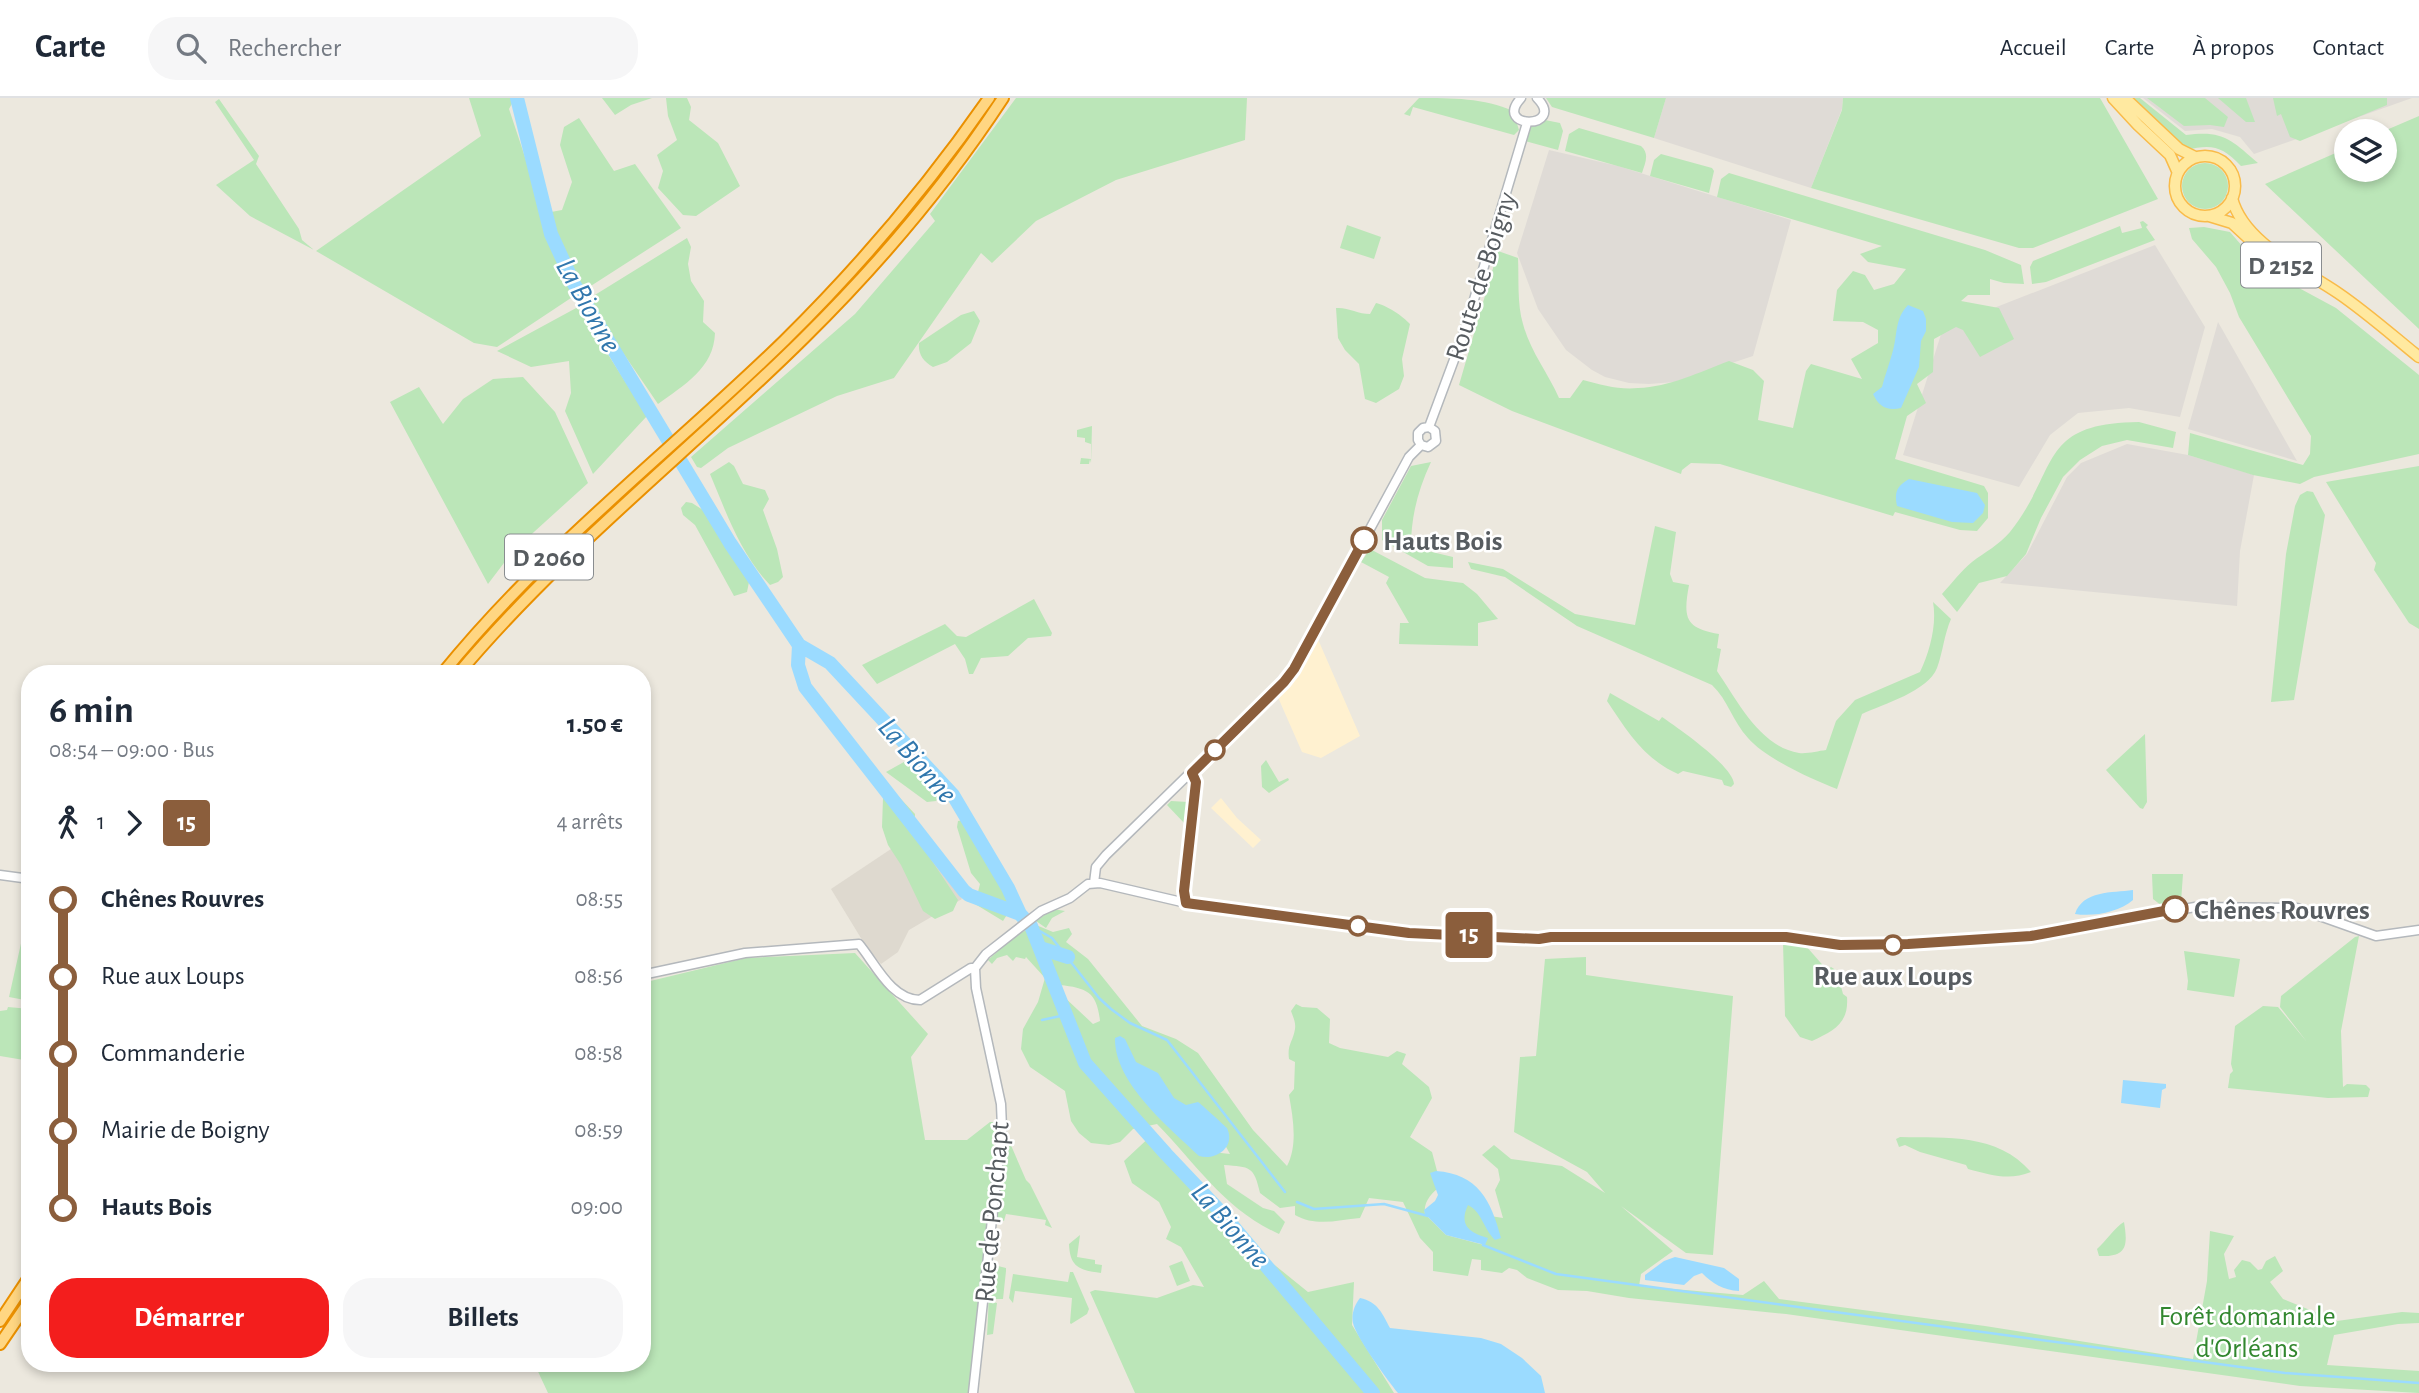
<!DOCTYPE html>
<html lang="fr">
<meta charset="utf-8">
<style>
body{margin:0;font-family:"Alegreya Sans",sans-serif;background:#f6f6f7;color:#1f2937;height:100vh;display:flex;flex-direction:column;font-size:26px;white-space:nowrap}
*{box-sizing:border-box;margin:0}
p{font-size:23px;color:#747a83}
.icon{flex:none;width:38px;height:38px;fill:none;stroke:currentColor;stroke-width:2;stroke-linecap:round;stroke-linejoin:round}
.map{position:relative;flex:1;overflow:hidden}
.details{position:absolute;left:21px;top:567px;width:630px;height:707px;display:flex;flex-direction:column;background:#fff;border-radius:28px;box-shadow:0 4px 10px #0003}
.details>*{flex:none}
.badge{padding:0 14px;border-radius:5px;font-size:24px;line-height:46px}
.fabs{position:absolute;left:2334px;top:21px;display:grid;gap:14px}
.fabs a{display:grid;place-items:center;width:63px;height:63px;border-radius:50%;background:#fff;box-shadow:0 4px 10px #0003;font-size:35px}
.map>.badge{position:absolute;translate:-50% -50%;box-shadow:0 0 0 4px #fff}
.legs{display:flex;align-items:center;gap:10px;height:77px;padding:0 28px;font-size:23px}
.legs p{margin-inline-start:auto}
.headline{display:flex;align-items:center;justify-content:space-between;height:119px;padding:0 28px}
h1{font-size:38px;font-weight:600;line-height:52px}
.cta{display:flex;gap:14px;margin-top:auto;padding:14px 28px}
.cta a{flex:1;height:80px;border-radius:28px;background:#f31e1d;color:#fff;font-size:28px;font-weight:600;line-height:80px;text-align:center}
.cta a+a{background:#f6f6f7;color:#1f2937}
ul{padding:0 28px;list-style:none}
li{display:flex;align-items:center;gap:24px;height:77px;font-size:26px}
li i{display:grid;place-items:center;width:10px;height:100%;margin:0 9px;background:currentColor}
li i::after{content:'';width:18px;height:18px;margin:-9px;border:5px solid;border-radius:50%;background:#fff}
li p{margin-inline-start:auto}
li:first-child i{background:linear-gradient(#0000 50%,currentColor 0)}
li:last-child i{background:linear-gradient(currentColor 50%,#0000 0)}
header{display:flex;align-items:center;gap:42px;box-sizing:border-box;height:98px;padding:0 35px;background:#fff;border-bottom:2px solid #e0e1e3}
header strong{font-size:33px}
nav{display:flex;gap:38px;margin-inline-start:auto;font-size:24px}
.search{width:490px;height:63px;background:#f6f6f7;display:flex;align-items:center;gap:18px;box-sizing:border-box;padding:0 24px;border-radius:28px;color:#747a83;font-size:26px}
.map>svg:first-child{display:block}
</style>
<header>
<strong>Carte</strong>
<div class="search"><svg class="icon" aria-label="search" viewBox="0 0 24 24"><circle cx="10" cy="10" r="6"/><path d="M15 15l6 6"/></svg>Rechercher</div>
<nav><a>Accueil</a><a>Carte</a><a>À propos</a><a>Contact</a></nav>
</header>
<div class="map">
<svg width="2419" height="1295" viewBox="0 0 2419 1295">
<rect width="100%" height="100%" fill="#ece8de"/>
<path fill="#fff1d0" d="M1317 539 1360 638 1321 660 1302 654 1277 597Z
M1221 700 1237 720 1261 742 1253 750 1211 710Z"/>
<path fill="#dfdbd6" d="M1666 0H1843L1842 11 1811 90 1654 40Z
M2143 0H2412L2254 56 2240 39 2212 31 2185 33Z
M1549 52 1618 68 1791 122 1753 258 1675 284 1649 286 1629 285 1605 279 1592 272 1566 252 1538 211 1517 155Z
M2155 147 2205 229 2180 319 2129 310 2078 315 2050 337 2019 389 1903 357 1943 230Z
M2218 224 2297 363 2188 331Z
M2127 346 2188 357 2254 377 2240 453 2237 508 2000 485 2027 456 2067 379 2081 365Z"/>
<path fill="#ded9cf" d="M915 735 962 801 909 832 898 854 881 866 867 850 831 791Z"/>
<path fill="#bbe6b8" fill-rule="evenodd" d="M469 0H515L509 11 544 116 577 196 497 249 474 245 316 153 481 38Z
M602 0H652L631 7 615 17Z
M666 0H687L691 9 689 22 718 45 740 88 696 118 683 117 658 90 663 73 657 57 677 42 668 18Z
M1016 0H1247L1245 42 1116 82 1036 123 992 165 981 155 894 280 837 298 728 350 701 370 697 369 691 359 855 216 935 123 930 116Z
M1419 0C1451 0 1485 0 1513 13L1519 32 1514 37 1413 9 1410 18 1404 16Z
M1546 0H1666L1654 40 1552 9Z
M1843 0H2100L2158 101 2033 150H2019L1811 90 1842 12Z
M2129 0H2140L2186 37C2224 32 2231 42 2258 65L2241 68C2222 48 2212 46 2186 52Z
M2147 0H2205L2228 19 2224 29 2210 27 2184 28Z
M2218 0H2246L2255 24H2246Z
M2273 0H2387V7L2300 43 2290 39 2281 16 2277 18Z
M219 1 259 58 256 66 299 131 302 142 314 152 250 118 216 87 254 62 215 4Z
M2419 18V231L2265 86 2347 50V72H2385L2384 33Z
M579 20 614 73 635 66 681 130 583 193 556 135 551 114 562 112 572 84 560 47 564 29Z
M1545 22 1560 25 1563 33 1558 52 1525 43 1531 28Z
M1579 30 1641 48C1650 56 1645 65 1642 75L1565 53 1569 36Z
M1661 56 1712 70 1714 73 1709 95 1650 78 1654 62Z
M2182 88a23 23 0 1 1 46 0a23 23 0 1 1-46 0Z
M1729 75 1985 152 2021 167 2024 186 2004 185 1990 181V197H1968L1961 203 1999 210 2014 241 1980 259 1963 232 1956 229 1934 241 1933 274 1917 286 1926 305 1907 318 1895 361 1984 388 1988 395V420L1977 433 1960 432 1895 414 1893 418 1720 366 1691 365 1682 372 1681 376 1512 313 1459 287 1498 153 1518 160C1519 181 1517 206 1523 226 1530 253 1548 275 1559 300H1570L1583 282C1601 287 1620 292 1638 290 1669 289 1700 274 1729 263L1753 272 1764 283 1758 322 1793 330 1806 273 1811 266 1862 281 1851 261 1878 245V232L1863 224 1833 223 1837 192 1853 173 1865 177 1874 192 1894 186 1906 171 1868 164 1860 156 1882 148 1717 99 1721 81Z
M2143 123 2148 127 2146 129 2155 142 2046 184 2032 186 2030 169 2033 163 2120 128 2122 135 2142 130 2140 124Z
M1347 127 1381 139 1374 161 1340 150Z
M2204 129 2230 134 2243 149 2275 177 2336 210 2419 277V356L2314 379 2300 386 2253 377 2188 357 2190 335 2303 367 2310 356 2311 338 2239 219 2230 195 2216 169 2192 141 2189 130Z
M687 140 691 149 688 166 691 183 704 203 703 224 715 235C714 270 684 287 658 306L619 249 590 200Z
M1376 205C1386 207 1403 218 1410 226L1402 261 1404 278 1399 291 1376 305 1365 301 1359 266 1345 252 1338 240 1336 210C1348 209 1358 216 1370 216Z
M578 209 647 318 593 376 565 313 571 295 569 263 531 269 497 253Z
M974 213 980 223 971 245 947 264 933 269C923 263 918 256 919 245L961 217Z
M523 279 555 314 588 385 513 453 488 486 390 304 419 289 443 326 463 301 493 281Z
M2139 324 2176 334 2173 350 2127 342 2102 348 2080 362 2063 379 2041 420 2026 456 2007 478 1979 485 1957 514 1942 496C1952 485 1961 473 1972 464 1985 454 1999 447 2010 434 2060 371 2037 325 2139 324Z
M1092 328 1091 365 1090 361 1089 366H1080L1081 360 1091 361V346L1085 344V340L1077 339V332Z
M729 364 734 368 743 386 765 392 769 401 763 412 777 451 783 479 778 484 770 487C741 457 726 414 710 376Z
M1431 364C1418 392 1411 418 1411 449L1453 459V470L1428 468 1382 442V422L1411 368Z
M2419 368V531L2409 525 2374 472 2376 465 2326 384Z
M2307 393 2313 394 2325 417 2294 602 2271 604 2286 456 2295 408 2300 397Z
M686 404 692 405 703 412 749 484 747 494 734 498 695 427 683 417 681 410Z
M1655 428 1676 434 1670 476 1673 484 1689 487C1683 520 1685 530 1719 536L1717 550 1721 551 1717 573C1737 602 1760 649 1799 655 1807 656 1818 653 1826 652L1836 623 1855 602 1920 574C1930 553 1937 526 1933 504L1951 521C1944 537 1943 554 1937 570 1928 593 1884 606 1862 616L1837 691C1813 682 1765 660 1748 640 1733 624 1728 602 1712 587L1577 528 1505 479 1471 471 1468 464 1503 471 1575 516 1635 527Z
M1370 451 1425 480 1463 485 1477 496 1498 521 1478 525V548L1399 546 1400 525H1409L1386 485 1389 479 1361 464Z
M1034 501 1052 535 1051 538 1028 540 1008 558 981 560 973 576H969L965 561 955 546 877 586 862 567 945 526 957 538 966 539Z
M1610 595 1659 623 1662 619C1678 630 1733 668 1734 686L1731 689 1724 687 1722 682 1683 673 1678 676C1644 661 1627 633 1607 603Z
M2145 636 2147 704 2143 711 2140 710 2106 672Z
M911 660 942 675 948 686 936 703 927 704 886 674Z
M1266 662 1279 684 1288 680 1289 682 1269 695 1262 689 1261 668Z
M899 699 915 716 914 736 958 802 953 813 935 821 923 813 901 767 888 747 882 729 883 700Z
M1171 703 1188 704 1185 726 1167 707Z
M970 721 985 740 1017 801 1003 823 975 806 980 786 971 775 957 729 958 723Z
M2152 776H2183L2181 804H2172V806L2162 808 2153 801Z
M1053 811 1065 813 1052 820 1046 830 1036 823Z
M1036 827 1053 834 1069 830 1072 836 1066 844 1088 861 1142 928 1176 941 1198 955 1253 1032 1287 1068C1298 1047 1293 1020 1289 997L1294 991 1295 964 1289 961C1287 946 1293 944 1295 931 1296 924 1293 919 1291 913L1296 906 1302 909 1317 910 1330 921 1329 945 1340 950 1388 959 1397 953 1406 956 1402 966 1429 989 1432 1000 1410 1039 1432 1054 1441 1088C1432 1094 1423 1104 1425 1116L1446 1137 1484 1147 1464 1129 1458 1110 1470 1105 1484 1117 1503 1120 1495 1092 1500 1082 1498 1071 1482 1057 1494 1047 1511 1061 1562 1068 1605 1095 1587 1074 1514 1034 1520 959 1536 958 1545 861 1586 859V877L1733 898 1713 1157 1686 1155 1621 1108 1673 1153 1641 1176 1639 1188 1743 1197 1764 1183 1779 1201 1985 1228 2193 1261 2207 1183 2210 1133 2234 1138 2224 1156 2229 1181 2236 1179 2234 1172 2242 1162 2250 1164 2258 1172 2262 1171 2266 1163 2275 1158 2283 1173 2270 1184 2283 1201 2337 1223 2402 1214 2419 1215V1225L2398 1226 2334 1237 2327 1267 2419 1273V1295L2300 1288 1786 1216 1629 1200 1587 1193 1558 1192 1527 1180 1517 1172 1509 1170 1502 1175 1481 1172V1162L1472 1161 1468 1178 1433 1173V1154L1420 1140 1403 1104 1369 1100 1360 1120C1338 1122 1316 1129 1295 1117V1108L1280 1110 1260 1095C1254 1068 1250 1069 1224 1067L1227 1086 1263 1110 1274 1113 1285 1124 1279 1136C1224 1111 1198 1068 1157 1026L1133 1031 1120 1044 1109 1047 1091 1045 1079 1035 1071 1023 1065 993 1030 969 1021 951 1023 931 1038 904 1045 880 1026 859 1025 861 1016 859 1013 863 1007 857 997 860 992 866 988 862 1015 838ZM1060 887C1087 890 1097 894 1100 923L1093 926 1062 897ZM1184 1009 1225 1047 1230 1056 1203 1053Z
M2359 838 2341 933 2343 989 2347 986 2366 987 2370 991 2368 999 2328 1000 2228 990 2230 976 2233 973 2231 966 2235 928 2263 908 2278 909 2307 944 2280 909 2281 898 2355 839Z
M22 841 30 843V903L9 899Z
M1783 845 1806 848 1827 872 1831 869 1842 876 1843 879 1839 881 1843 896 1847 899C1849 926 1833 933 1812 943L1800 939 1785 918Z
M2184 853 2240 861 2234 899 2187 892 2188 883Z
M855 855 928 936 911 959 925 1042H967L990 1024H996L984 1171 969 1295H548L534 1265H642V885L746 860Z
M8 909 30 911V963L0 958V913L7 912Z
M1155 1034 1203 1100 1245 1143 1308 1194 1354 1184 1352 1227 1394 1295H1135L1090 1194 1095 1192 1157 1200 1193 1187 1204 1189 1181 1149 1166 1141 1171 1129 1159 1104 1132 1085 1124 1063Z
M1900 1039C1947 1040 1997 1035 2031 1074 2009 1083 1991 1077 1968 1071L1966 1067 1920 1054 1905 1047 1899 1049 1896 1041Z
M1010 1045 1026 1082 1030 1086 1052 1130 1045 1127 1046 1122 1006 1116 1004 1123 997 1120 1005 1051 1007 1046Z
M2124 1124C2128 1148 2127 1159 2099 1158L2097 1151C2105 1144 2116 1128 2124 1124Z
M1080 1137 1077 1159 1095 1162V1166L1102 1167 1101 1175C1080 1172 1070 1170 1069 1146Z
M1182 1163 1190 1183 1177 1188 1169 1168Z
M994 1167 1006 1170V1173L1003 1201H994L993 1204 997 1205 993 1236 987 1237C989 1213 988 1192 991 1168Z
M1070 1174H1073L1089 1211 1087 1216 1071 1226 1070 1225 1072 1200 1015 1193 1013 1205 1009 1200 1013 1176 1068 1184Z"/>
<path fill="#9bdbff" d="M1908 207 1923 213 1926 221V233L1921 243 1919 269 1901 310C1887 313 1879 309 1873 296L1882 289C1885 277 1889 267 1892 256 1898 238 1894 221 1908 207Z
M1909 381 1977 395 1985 407 1983 415 1973 425 1952 424 1897 408C1894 394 1897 388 1909 381Z
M2133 792V802C2119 814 2094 819 2075 816 2083 792 2112 795 2133 792Z
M1120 938 1125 941 1136 964 1158 975 1174 1000 1186 1007 1198 1004C1200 1005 1226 1029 1227 1030 1236 1049 1216 1063 1199 1058 1169 1029 1114 985 1115 940Z
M2123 982 2166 986V990L2162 992 2160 1010 2121 1005Z
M1436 1073C1478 1076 1491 1102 1501 1140L1495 1142C1483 1130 1482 1114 1468 1107 1458 1128 1471 1135 1488 1140L1485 1147 1446 1137 1425 1116 1424 1112 1435 1103 1438 1097 1430 1075Z
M1675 1159 1724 1170 1739 1181V1193C1723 1192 1713 1186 1702 1175L1694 1178 1684 1187 1645 1182V1177L1664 1163Z
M1360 1200C1378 1204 1382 1215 1390 1230L1481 1240 1501 1246 1522 1260 1541 1278 1545 1295H1398C1388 1283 1356 1239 1353 1225 1351 1216 1355 1206 1360 1200Z"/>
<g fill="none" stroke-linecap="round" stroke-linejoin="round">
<path stroke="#9bdbff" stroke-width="2.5" d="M1031 828 1052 840 1099 900 1111 911 1130 925 1167 942 1285 1094
M1042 922 1065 917
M1297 1104 1314 1111 1384 1106 1428 1118
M1483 1147 1556 1176 2285 1275 2419 1285"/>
<path stroke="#9bdbff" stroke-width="14" d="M517 0 551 136 574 186 730 445 799 547 830 565 953 697 1008 790 1020 816 1031 828 1085 965 1166 1056 1219 1112 1222 1118 1231 1126 1373 1295
M799 547 798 567 805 589 964 793 969 797 1020 816
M1040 850 1068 859"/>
<g stroke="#b4b8bc" stroke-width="11">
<path id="minor" d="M1521 0C1492 32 1567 31 1537 0
M1429 329 1464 235 1527 25
M1421 347 1428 349 1436 343 1435 333 1429 329
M1421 347 1418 342V335L1423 330 1429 329
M1294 571 1409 359 1421 347
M0 777 30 781
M1094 785 1096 769 1106 757 1272 595
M642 877 745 855 859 846C875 865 891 902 920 902L971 870H975
M973 1295 1002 1030 1001 1006 976 890 975 870 986 856 1041 813 1070 800 1088 786 1100 785 1186 805 1382 832 1539 841 1551 839H1786L1840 847 1908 846 2031 838 2195 809 2297 810 2376 838 2419 832"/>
</g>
<g stroke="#f9bb49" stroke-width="13">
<path id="major" d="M2113 0 2138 27 2170 57 2178 75
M2125 0 2179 51 2195 59
M2175 88a30 30 0 1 1 60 0a30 30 0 1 1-60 0Z
M2232 100C2243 145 2303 171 2338 195 2366 214 2393 238 2419 259
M2209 118 2232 125 2258 149 2300 179"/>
</g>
<g stroke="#ea9000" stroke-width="14">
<path id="highway" d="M442 576C543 451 670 354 784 243 860 168 928 88 989 0
M458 576C562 452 690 353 804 240 878 167 946 87 1003 0
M0 1223 30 1178
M0 1246 30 1202"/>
</g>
<use href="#minor" stroke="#fff" stroke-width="8"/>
<use href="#major" stroke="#ffe9a0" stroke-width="10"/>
<use href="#highway" stroke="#ffd682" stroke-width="10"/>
</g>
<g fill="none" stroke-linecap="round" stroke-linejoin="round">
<g stroke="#fff" stroke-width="16">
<path id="line-1" d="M1364 442 1294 571 1284 584 1192 675 1196 684 1184 793 1186 805 1409 835 1539 841 1551 839H1786L1840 847 1908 846 2031 838 2175 811"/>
</g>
<use href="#line-1" stroke="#8b5e3c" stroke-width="10"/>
</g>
<g fill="#fff" stroke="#8b5e3c" stroke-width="3.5">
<circle cx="1364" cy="442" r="12"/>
<circle cx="1215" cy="652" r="9"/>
<circle cx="2175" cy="811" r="12"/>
<circle cx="1358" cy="828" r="9"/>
<circle cx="1893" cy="847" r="9"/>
</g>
<g text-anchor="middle" stroke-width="5" stroke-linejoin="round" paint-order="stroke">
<g fill="#fff" stroke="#898d90" stroke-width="2">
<rect x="2241" y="144.5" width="80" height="45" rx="5"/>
<rect x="505" y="436.5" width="88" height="45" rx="5"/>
</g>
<g font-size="26" font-weight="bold" fill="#575c60">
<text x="2281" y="176">D 2152</text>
<text x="549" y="468">D 2060</text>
</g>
<g font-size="28" fill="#575c60" stroke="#fff">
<text transform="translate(1480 178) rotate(-72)" y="10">Route de Boigny</text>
<text transform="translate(991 1114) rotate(-85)" y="10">Rue de Ponchapt</text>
</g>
<g font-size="28" font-weight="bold" fill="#575c60" stroke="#fff" text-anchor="start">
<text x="1383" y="452">Hauts Bois</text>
<text x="2194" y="821">Chênes Rouvres</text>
<text x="1893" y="887" text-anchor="middle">Rue aux Loups</text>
</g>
<g font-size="28" fill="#32872f" stroke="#fff">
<text x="2247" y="1227">Forêt domaniale<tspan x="2247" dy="32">d'Orléans</tspan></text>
</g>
<g font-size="30" font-style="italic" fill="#3177ad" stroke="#fff">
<text transform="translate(589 207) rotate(61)" y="10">La Bionne</text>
<text transform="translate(918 662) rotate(49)" y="10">La Bionne</text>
<text transform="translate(1231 1127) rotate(49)" y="10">La Bionne</text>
</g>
</g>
</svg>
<div class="fabs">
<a><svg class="icon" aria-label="layers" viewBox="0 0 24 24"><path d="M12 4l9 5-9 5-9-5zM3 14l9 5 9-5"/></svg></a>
</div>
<b class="badge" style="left:1469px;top:837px;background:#8b5e3c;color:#fff">15</b>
<section class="details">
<div class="headline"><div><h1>6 min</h1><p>08:54 – 09:00 · Bus</p></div><b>1.50 €</b></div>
<div class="legs"><svg class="icon" aria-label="walk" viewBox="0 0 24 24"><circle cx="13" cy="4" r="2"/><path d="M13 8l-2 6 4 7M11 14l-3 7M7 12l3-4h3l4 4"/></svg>1<svg class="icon" aria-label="forward" viewBox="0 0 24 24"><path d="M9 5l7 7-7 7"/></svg><b class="badge" style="background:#8b5e3c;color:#fff">15</b><p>4 arrêts</p></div>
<ul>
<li><i style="color:#8b5e3c"></i><b>Chênes Rouvres</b><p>08:55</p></li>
<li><i style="color:#8b5e3c"></i><span>Rue aux Loups</span><p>08:56</p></li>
<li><i style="color:#8b5e3c"></i><span>Commanderie</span><p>08:58</p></li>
<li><i style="color:#8b5e3c"></i><span>Mairie de Boigny</span><p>08:59</p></li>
<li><i style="color:#8b5e3c"></i><b>Hauts Bois</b><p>09:00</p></li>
</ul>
<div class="cta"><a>Démarrer</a><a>Billets</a></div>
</section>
</div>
